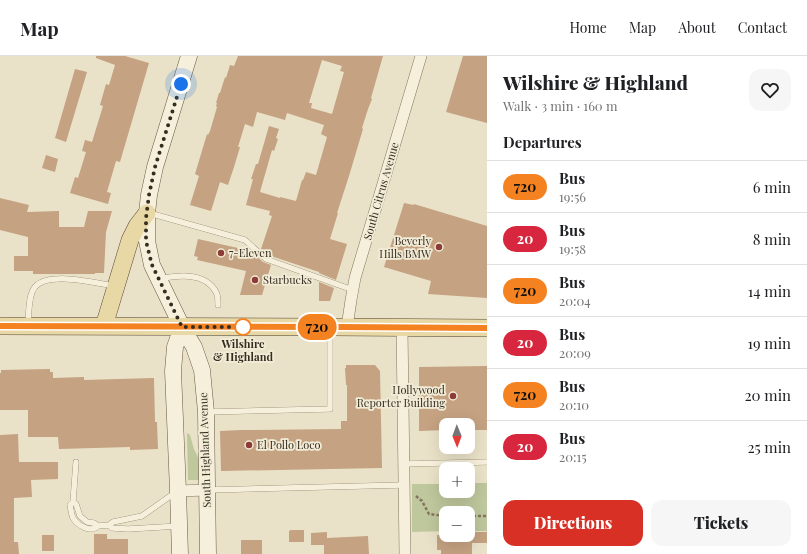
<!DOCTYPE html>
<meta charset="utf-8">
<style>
body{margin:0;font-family:"Playfair Display",serif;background:#f6f6f6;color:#202124;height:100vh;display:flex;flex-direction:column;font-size:15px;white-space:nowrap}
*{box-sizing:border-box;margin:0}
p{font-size:13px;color:#757577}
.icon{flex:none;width:22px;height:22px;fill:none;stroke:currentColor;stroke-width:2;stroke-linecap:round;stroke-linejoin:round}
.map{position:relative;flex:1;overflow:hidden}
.details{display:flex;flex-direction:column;background:#fff;width:320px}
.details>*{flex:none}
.badge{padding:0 8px;border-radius:13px;font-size:14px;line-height:26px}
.needle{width:26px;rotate:179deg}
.buttons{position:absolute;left:439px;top:362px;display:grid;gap:8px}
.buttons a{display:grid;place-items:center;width:36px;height:36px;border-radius:8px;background:#fff;box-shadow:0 4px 16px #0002;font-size:20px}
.you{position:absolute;width:20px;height:20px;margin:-10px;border:3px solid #fff;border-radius:50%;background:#1a73e8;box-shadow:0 0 0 6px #1a73e833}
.map>.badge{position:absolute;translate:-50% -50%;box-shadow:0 0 0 2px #fff}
h2{padding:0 16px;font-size:15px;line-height:36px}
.round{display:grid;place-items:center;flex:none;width:42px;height:42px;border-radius:12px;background:#f6f6f6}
.head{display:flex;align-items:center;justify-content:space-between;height:68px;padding:0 16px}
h1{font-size:19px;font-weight:800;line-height:30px}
.action{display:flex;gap:8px;margin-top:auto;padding:8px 16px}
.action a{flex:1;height:46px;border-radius:12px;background:#d93025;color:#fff;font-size:16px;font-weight:800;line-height:46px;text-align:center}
.action a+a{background:#f6f6f6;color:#202124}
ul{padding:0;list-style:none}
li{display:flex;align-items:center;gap:12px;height:52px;padding:0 16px;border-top:1px solid #e0e0e0}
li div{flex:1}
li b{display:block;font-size:15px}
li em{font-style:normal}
li .badge{min-width:44px;font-weight:700;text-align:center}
header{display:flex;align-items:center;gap:24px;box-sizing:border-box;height:56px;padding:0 20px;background:#fff;border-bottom:1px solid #e0e0e0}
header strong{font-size:19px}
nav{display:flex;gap:22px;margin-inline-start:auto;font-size:14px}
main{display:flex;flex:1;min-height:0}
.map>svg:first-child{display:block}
</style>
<header>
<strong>Map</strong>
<nav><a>Home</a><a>Map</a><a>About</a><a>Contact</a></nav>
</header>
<main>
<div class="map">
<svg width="487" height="498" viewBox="0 0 487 498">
<rect width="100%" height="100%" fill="#eae2c8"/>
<path fill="#bfc79d" d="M187 377 190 379 194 393 199 403V424H188Z
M468 427H487V475H468V457H446V475L412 476V428H446V435H468Z"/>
<path fill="#c4a282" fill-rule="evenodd" d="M96 0H125L149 7 120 106 116 105 107 136 111 137 108 148 70 137 75 121 78 122 86 96 82 95 85 84 92 86 103 50 100 49 106 28 109 29 115 9 96 2Z
M238 0H383L371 42 372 43 368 53 362 72 363 73 349 120 337 157H338L330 183 347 188 336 224 319 217V216L268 199 261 193 272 160 269 159 270 155 246 149 253 123H251L256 108H258L269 70 279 73 276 82 278 83 274 95 272 94 260 136 280 142V141L296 145 302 124H303L306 116 316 119 327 81 321 78 324 69 287 57 285 64 257 56 253 71 245 68 238 91H240L234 111 228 129 220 126 211 155 190 149 199 120 195 118 207 78 208 79 210 75 217 51 216 50 217 47H216L219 37H220L225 21 226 22 230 9 234 10ZM322 4 342 10 340 15 344 16 332 58 311 52 312 47H309Z
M463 0H487V67L446 56Z
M75 13 87 16 66 86 55 82Z
M46 99 58 103 55 116 42 112Z
M0 142 29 149 27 156 59 155V171H84L88 155H112L106 176 104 217H95V218H33V215H14V200H28V181L0 174Z
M404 147 414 149V148L487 170V242L428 238 431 225 384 211Z
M198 183 251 195 263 206 271 209 262 239H240L246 215 197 204 198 201 194 200Z
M319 226 334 232 330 245H319Z
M346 309H375L380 315 382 412 221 415 220 375 241 374H244L341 373V365H347V329H346L345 312H346Z
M487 310V374H468V369H446V374L419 375V311Z
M50 313V316H53V322L84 321V324L154 322 155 366H157L158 393 130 394V391L59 393 58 381H28V354H0V317H1V314Z
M18 378 19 406H58V423L31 424 32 441 14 442V486H18L19 498H0V379Z
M291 474H304V486H289V475Z
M327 476V482L368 480 369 498H324V489H311V477Z
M468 476H487V487H472V498H441V494H437V479H468Z
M94 478H107V483H128V498H94Z
M42 479H54V495H42Z
M241 484H262V498H241Z"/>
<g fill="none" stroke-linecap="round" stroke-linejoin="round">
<g stroke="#84755f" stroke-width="6">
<path id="lane" d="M149 157 245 184 266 203 353 234
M159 223C179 219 205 216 216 236 218 239 218 245 218 249
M28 268C29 258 28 239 35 231 49 215 96 227 114 230
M206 356 330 353V273
M403 408 487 406
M208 434 404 429
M176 436 142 460 113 466 109 469 112 472 128 473 179 470
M73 446 76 406
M98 470C91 477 78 470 73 462 71 458 71 453 70 449L73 446 76 448 80 460 87 466 94 467 98 470 109 469"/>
</g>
<g stroke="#84755f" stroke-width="12">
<path id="street" d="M347 271 351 244 355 222 421 0
M402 271 405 498
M178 435 207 434"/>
</g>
<g stroke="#665742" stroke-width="17">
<path id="secondary" d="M189 0 155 111 149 139 147 157V185L152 209 182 271 194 291 202 314 206 356 208 498
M180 498 178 435 173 315 175 291 182 271"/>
</g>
<g stroke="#524433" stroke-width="18">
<path id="primary" d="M0 270 330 271 487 272
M104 270 130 184 137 170 147 157"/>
</g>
<path stroke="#84755f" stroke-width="2.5" stroke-dasharray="3 2" stroke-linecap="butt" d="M416 440 422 445 429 458 446 460
M468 460H487"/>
<use href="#lane" stroke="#f5efdb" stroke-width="5.5"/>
<use href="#street" stroke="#f5efdb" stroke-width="11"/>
<use href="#secondary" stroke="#f5efdb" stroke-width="16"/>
<use href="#primary" stroke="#e8d8a5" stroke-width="17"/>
</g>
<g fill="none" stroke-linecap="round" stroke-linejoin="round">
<g stroke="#fff" stroke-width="9">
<path id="line" d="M0 270 339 271 487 272"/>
</g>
<use href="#line" stroke="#f58220" stroke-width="6"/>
<path stroke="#362d21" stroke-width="4" stroke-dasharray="0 7.2" d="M181 28 155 111 149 139 146 162V185L152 209 182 271H249H243"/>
</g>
<g fill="#8c3b36" stroke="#f2ecd7" stroke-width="1.5">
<circle cx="439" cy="191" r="4"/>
<circle cx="221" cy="197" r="4"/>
<circle cx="255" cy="224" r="4"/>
<circle cx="453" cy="340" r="4"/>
<circle cx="249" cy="389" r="4"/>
</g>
<circle fill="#fff" stroke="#f58220" stroke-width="2" cx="243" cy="271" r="8"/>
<g text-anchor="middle" stroke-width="3.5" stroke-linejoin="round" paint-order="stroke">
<g font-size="11" fill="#362d21" stroke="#f2ecd7">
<text transform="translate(381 135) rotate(-74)" y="4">South Citrus Avenue</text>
<text transform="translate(205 394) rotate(-92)" y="4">South Highland Avenue</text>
</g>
<g font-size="11" fill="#362d21" stroke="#f2ecd7" text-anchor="start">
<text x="431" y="189" text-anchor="end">Beverly<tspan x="431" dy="13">Hills BMW</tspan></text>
<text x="229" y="201">7-Eleven</text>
<text x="263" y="228">Starbucks</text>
<text x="445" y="338" text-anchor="end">Hollywood<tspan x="445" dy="13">Reporter Building</tspan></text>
<text x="257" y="393">El Pollo Loco</text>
</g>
<g font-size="11" font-weight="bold" fill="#362d21" stroke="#f2ecd7">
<text x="243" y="292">Wilshire<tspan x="243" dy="13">&amp; Highland</tspan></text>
</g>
</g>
</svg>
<div class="buttons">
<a><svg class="needle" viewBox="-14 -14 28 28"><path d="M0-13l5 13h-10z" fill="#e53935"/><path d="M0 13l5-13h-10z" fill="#757577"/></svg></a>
<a>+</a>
<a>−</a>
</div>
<div class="you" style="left:181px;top:28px"></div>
<b class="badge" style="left:317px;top:271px;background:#f58220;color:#111">720</b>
</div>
<section class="details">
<div class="head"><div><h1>Wilshire &amp; Highland</h1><p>Walk · 3 min · 160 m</p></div><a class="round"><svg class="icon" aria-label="heart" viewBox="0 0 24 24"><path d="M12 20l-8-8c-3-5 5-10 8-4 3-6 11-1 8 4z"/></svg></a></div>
<h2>Departures</h2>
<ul>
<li><span class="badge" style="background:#f58220;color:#111">720</span><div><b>Bus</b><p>19:56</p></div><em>6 min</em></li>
<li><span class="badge" style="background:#d7263d;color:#fff">20</span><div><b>Bus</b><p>19:58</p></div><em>8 min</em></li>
<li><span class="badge" style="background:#f58220;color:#111">720</span><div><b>Bus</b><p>20:04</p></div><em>14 min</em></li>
<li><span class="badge" style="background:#d7263d;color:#fff">20</span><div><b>Bus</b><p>20:09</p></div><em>19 min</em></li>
<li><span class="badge" style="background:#f58220;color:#111">720</span><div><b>Bus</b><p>20:10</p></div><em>20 min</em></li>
<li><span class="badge" style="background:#d7263d;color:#fff">20</span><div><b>Bus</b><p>20:15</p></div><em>25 min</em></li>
</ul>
<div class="action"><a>Directions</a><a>Tickets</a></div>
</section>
</main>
